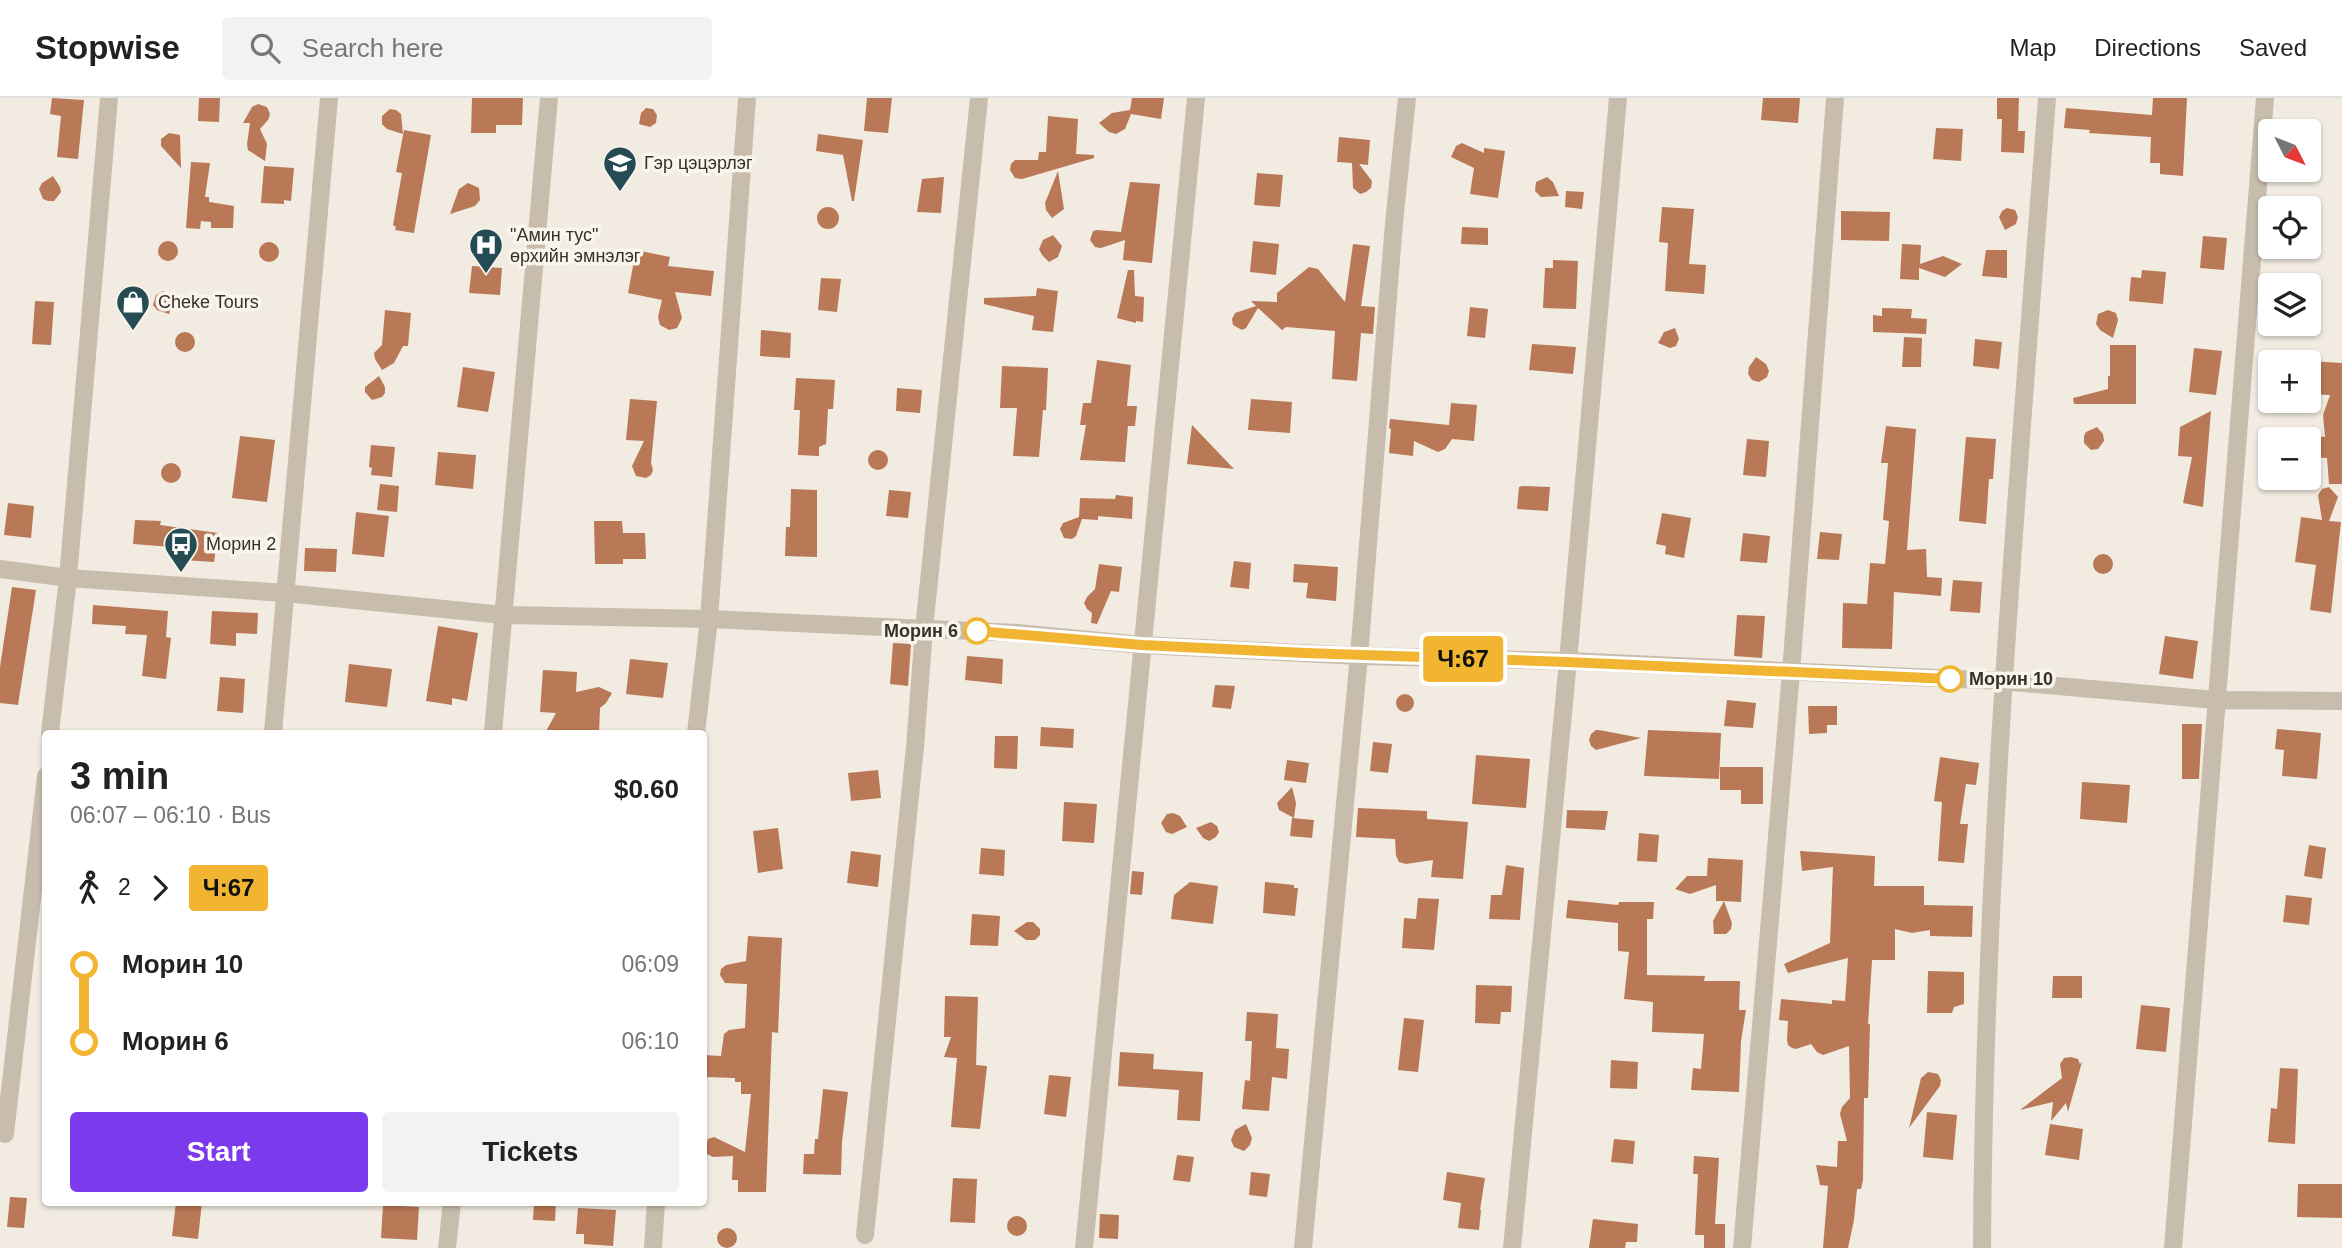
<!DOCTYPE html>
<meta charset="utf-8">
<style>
body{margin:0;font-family:Helvetica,sans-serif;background:#f2f2f2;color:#222;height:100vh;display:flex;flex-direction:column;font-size:26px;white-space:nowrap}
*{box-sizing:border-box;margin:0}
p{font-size:23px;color:#767676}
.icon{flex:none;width:38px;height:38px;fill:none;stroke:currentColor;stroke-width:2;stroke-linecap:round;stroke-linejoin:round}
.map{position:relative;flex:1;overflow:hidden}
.details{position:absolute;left:42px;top:632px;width:665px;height:476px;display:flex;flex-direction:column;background:#fff;border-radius:7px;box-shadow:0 2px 5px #0004}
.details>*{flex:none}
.badge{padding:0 14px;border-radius:5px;font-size:24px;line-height:46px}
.needle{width:46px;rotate:132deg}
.fabs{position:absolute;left:2258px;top:21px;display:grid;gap:14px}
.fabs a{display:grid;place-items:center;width:63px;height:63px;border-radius:7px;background:#fff;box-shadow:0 2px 5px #0004;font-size:35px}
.map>.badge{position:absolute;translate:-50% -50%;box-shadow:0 0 0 4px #fff}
.legs{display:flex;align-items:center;gap:10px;height:77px;padding:0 28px;font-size:23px}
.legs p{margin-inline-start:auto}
.headline{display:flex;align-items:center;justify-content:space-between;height:119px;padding:0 28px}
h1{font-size:38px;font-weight:700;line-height:52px}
.primary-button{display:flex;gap:14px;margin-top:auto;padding:14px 28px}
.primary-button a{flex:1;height:80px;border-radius:7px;background:#7c3aed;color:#fff;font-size:28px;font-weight:700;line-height:80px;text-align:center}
.primary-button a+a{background:#f2f2f2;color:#222}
ul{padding:0 28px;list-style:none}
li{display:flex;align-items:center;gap:24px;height:77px;font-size:26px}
li i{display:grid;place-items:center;width:10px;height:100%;margin:0 9px;background:currentColor}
li i::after{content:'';width:18px;height:18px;margin:-9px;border:5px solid;border-radius:50%;background:#fff}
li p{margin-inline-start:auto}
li:first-child i{background:linear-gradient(#0000 50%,currentColor 0)}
li:last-child i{background:linear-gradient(currentColor 50%,#0000 0)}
header{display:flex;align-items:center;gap:42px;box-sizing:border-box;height:98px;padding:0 35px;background:#fff;border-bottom:2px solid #e0e0e0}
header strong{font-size:33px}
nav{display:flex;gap:38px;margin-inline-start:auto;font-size:24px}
.search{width:490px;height:63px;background:#f2f2f2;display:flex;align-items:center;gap:18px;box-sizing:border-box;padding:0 24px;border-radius:7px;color:#767676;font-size:26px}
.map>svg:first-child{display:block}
</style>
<header>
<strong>Stopwise</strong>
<div class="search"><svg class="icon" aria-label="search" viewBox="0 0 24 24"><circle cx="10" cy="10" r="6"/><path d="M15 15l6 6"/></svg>Search here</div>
<nav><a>Map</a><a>Directions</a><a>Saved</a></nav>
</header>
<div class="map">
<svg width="2342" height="1150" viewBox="0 0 2342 1150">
<rect width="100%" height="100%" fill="#f1ebe1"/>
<path fill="#b97956" d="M52 0 84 2 78 61 57 59 61 18 50 16Z
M199 0H220L219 24 198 23Z
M472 0H523L522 27H496V35H471Z
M867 0H892L888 35 864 33Z
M1132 0H1164L1161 21 1131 16 1125 31 1116 36 1109 34 1099 25 1112 15 1130 12Z
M1763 0H1800L1798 25 1761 22Z
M1997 0H2019L2018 33H2025L2024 55 2001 54 2002 21H1997Z
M2153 0H2187L2183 78 2160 76V65H2150L2151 39 2089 35 2090 32 2064 30 2066 10 2152 17Z
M258 6 267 9 270 16 268 22 260 31 267 46 265 63 248 52 247 46 250 25H243L252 9Z
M646 10 653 11 657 17 656 25 650 29 639 26 641 15Z
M390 11 396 12 401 16 403 36 387 31 382 26V18Z
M1048 18 1078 21 1076 56 1094 57V60L1022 81 1015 80 1010 72 1011 66 1015 62H1038L1039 54H1046Z
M1936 30 1963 31 1961 63 1933 61Z
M404 32 431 37 414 135 395 132 396 129 393 127 402 75 396 74Z
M169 35 180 37 181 70 161 48V41Z
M818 36 863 42 854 103H852L843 57 816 53Z
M1339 39 1370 42 1368 67 1359 66 1372 83 1371 90 1366 94 1360 96 1353 90 1352 65 1337 64Z
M1462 45 1484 55V50L1505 53 1498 100 1470 96 1474 70 1451 59 1456 48Z
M191 64 210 65 205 99H209V104L234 108 233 130H211V124L201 123 200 131 186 130Z
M264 68 294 70 291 103 284 102V106L261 105Z
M1058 73 1064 111 1052 120 1046 112 1045 105Z
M1257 75 1283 77 1280 109 1254 107Z
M53 78 60 89 61 94 54 103H48L43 101 39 91 42 85Z
M944 79 941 115 917 114 922 81Z
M1547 79 1553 84 1559 98 1541 99 1535 93 1536 84Z
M1130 84 1160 86 1152 165 1123 162 1125 142 1101 150 1095 149 1090 142 1093 133 1097 132 1121 134Z
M468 85 479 90 480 102 475 108 450 116 459 91Z
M1566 93 1584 94 1582 111 1565 109Z
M817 120a11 11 0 1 1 22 0a11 11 0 1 1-22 0Z
M1662 109 1694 111 1689 166 1706 167 1704 196 1665 193 1668 145 1659 144Z
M2007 110 2015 112 2018 119 2016 126 2005 132 1999 119 2002 113Z
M1841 113 1890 114 1889 143 1841 142Z
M1462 129 1488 130V147L1461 146Z
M1053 137 1062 148 1058 159 1049 164 1042 157 1039 151 1043 142Z
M2203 138 2227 140 2224 172 2200 170Z
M158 153a10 10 0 1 1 20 0a10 10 0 1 1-20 0Z
M1253 143 1279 146 1276 177 1250 174Z
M259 154a10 10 0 1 1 20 0a10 10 0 1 1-20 0Z
M1353 146 1370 148 1361 208 1375 209 1373 236 1361 235 1357 283 1332 281 1335 233 1286 229 1282 232 1258 210 1246 230 1242 232 1233 227 1232 221 1235 215 1256 208 1251 203 1277 204V195L1309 169 1318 171 1345 204Z
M1902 146 1921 147 1920 166 1943 158 1962 166 1945 179 1919 170V182L1900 181Z
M636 152 670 159 668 168 714 173 711 198 675 194 682 220 677 230 669 232 660 227 658 219 662 202 628 195Z
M1986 152H2007V180L1982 178Z
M1553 162 1578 163 1576 211 1543 210 1545 170H1553Z
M472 168 502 170 500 197 469 195Z
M1128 172H1134L1135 198 1144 199 1143 224 1136 223V225L1117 220Z
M2142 172 2166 174 2163 206 2129 203 2131 179 2141 180Z
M821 180 841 181 837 214 818 212Z
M1037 190 1058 193 1053 234 1032 232 1034 218 984 206V200L1036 198Z
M163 193 171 197 174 203 169 216 157 212 153 207 156 197Z
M35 203 54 204 51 247 32 246Z
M1470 209 1488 211 1485 240 1467 238Z
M1882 210 1912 211 1911 220 1927 221 1926 236 1873 234V217L1882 218Z
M385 212 411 215 408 248H403L394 265 382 272 375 261 374 255 382 247Z
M2108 212 2116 215 2118 222 2113 240 2100 232 2096 226 2098 216Z
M1675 230 1679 241 1676 248 1670 250 1658 245 1664 234Z
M761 232 791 235 790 260 760 258Z
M175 244a10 10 0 1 1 20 0a10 10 0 1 1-20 0Z
M1904 239 1922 240 1921 269H1902Z
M1975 241 2002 244 1999 271 1973 268Z
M1532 246 1576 249 1573 276 1529 272Z
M2110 247H2136V306H2074L2073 300 2108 291V278H2110Z
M2194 250 2222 253 2216 297 2189 294Z
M1756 259 1766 266 1769 273 1767 279 1759 284 1752 282 1748 276 1749 269Z
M1097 262 1131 267 1127 308H1137L1135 328H1128L1125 364 1080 362 1086 327H1080L1083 305H1091Z
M2308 263 2342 265V386H2329L2327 360 2309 359 2311 338 2325 339 2323 317 2330 297 2308 296Z
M1002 268 1048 270 1046 312H1043L1039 359 1013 358 1017 310H1000Z
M463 269 495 274 488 314 457 309Z
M379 278 385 289V295L382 299 372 302 365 294V289Z
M796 280 835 282 833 311H828L826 346 819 349V358L798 357 800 312H794Z
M897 290 922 292 920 315 896 313Z
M630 301 657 303 651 365 653 372 651 377 646 380 636 378 632 368 644 343 626 342Z
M1251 301 1292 304 1290 335 1248 332Z
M1451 305 1477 307 1474 343 1452 341 1445 351 1438 354 1414 343 1413 358 1389 355 1391 331 1389 330 1390 321 1449 327Z
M2211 313 2203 409 2183 405 2192 359 2178 358 2180 329Z
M1192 327 1234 371 1187 366Z
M1886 328 1916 331 1907 452 1926 451 1927 479 1942 480 1941 498 1894 494 1892 551 1842 550 1843 505 1867 506 1870 465 1885 466 1889 423 1883 422 1888 365H1881Z
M2097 329 2103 336 2104 343 2098 351 2091 352 2084 345V338L2086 334Z
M240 338 275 342 267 404 232 400Z
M1966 339 1996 341 1993 381H1989L1986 426 1959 423Z
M1747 341 1769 343 1766 379 1743 377Z
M371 347 395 349 392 379 371 377 372 370 369 369Z
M868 362a10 10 0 1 1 20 0a10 10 0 1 1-20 0Z
M438 354 476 357 473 391 435 387Z
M161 375a10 10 0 1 1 20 0a10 10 0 1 1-20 0Z
M380 386 399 388 397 414 377 412Z
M1522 388 1550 389 1548 413 1517 411 1519 389Z
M2329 389 2338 399 2329 423 2341 424 2331 515 2310 512 2316 467 2295 464 2301 419 2322 422 2318 397 2322 391Z
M791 391 817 392V459L785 458 786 429H790Z
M889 392 911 394 908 420 886 418Z
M1116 397 1133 399 1132 421 1098 418V422L1082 421 1076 438 1072 441 1064 440 1060 431 1063 425 1079 419 1080 400 1115 401Z
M8 405 34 408 31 440 4 437Z
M356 414 389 418 384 459 352 456Z
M1662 415 1691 420 1684 460 1665 456 1666 448 1656 446Z
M135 422 161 423 160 427 218 435 214 464 183 462 185 450 133 446Z
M594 423H622L623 435H645L646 461H623V466H595Z
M1820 434 1842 436 1839 462 1817 461Z
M1743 435 1770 438 1767 465 1740 463Z
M305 450 337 451 336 474 304 473Z
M2093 466a10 10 0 1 1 20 0a10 10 0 1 1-20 0Z
M1234 463 1251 465 1249 491 1230 489Z
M1099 466 1122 469 1119 494 1111 493 1097 526 1091 525 1092 515 1087 511 1084 505 1087 499 1095 491Z
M1294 466 1338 469 1336 503 1306 500 1308 485 1293 484Z
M1953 482 1982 484 1980 515 1950 513Z
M12 489 36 492 18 607 0 605V569Z
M93 507 168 513 166 539 171 540 166 581 142 578 147 537 125 536 126 528 92 526Z
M212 513 258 515 257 536 236 535V548L210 546Z
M1737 517 1765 518 1762 560 1734 558Z
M438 528 478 535 467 603 452 600V607L426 603Z
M2165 538 2198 543 2193 581 2159 576Z
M893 545 911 546 908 588 890 586Z
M967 558 1003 561 1002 586 965 582Z
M630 561 668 565 663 600 626 596Z
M349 566 392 571 387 609 345 604Z
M543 572 577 574 576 594 599 589 612 595 606 605 600 610 599 635H545L556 615 540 614Z
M220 579 245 581 243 615 217 613Z
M1215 587 1235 588 1231 611 1212 609Z
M1396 605a9 9 0 1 1 18 0a9 9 0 1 1-18 0Z
M1727 602 1756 605 1753 630 1724 628Z
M1808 608H1837V627H1827V635L1809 636Z
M2182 626H2202L2199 681H2182Z
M1041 629 1074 631 1073 650 1040 648Z
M2277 631 2321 635 2317 681 2282 678 2284 652 2275 651Z
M1596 632H1599L1641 640 1596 652 1591 648 1589 642 1591 636Z
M1648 632 1721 635 1719 681 1644 678Z
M995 638H1018L1017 671 994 670Z
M1373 644 1392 646 1388 675 1370 673Z
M1476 657 1530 661 1526 710 1472 706Z
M1940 659 1979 665 1976 687 1966 686 1960 726H1968L1964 765 1938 763 1942 704 1934 703Z
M1287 662 1309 665 1306 685 1284 682Z
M1720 669H1763V706H1741V692H1720Z
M878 672 881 700 851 703 848 675Z
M2082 684 2130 687 2127 725 2080 721Z
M1292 689 1296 705 1294 720 1279 712 1277 705Z
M1064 704 1097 706 1094 745 1062 743Z
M1358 710 1427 713V721L1468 724 1463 781 1431 779 1433 762 1406 766 1399 764 1396 758 1395 741 1356 739Z
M1567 712 1608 713 1605 732 1566 730Z
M1173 715 1180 718 1187 729 1172 736 1166 734 1161 725 1167 716Z
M1292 720 1314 722 1312 740 1290 738Z
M1211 724 1217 728 1219 734 1216 739 1209 743 1203 740 1196 730Z
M778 730 783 771 758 775 753 733Z
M1639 735 1659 737 1657 764 1637 763Z
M2309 747 2326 750 2322 781 2304 778Z
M981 750 1005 752 1004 778 979 776Z
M851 753 881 757 878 789 847 785Z
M1800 753 1875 758 1874 788H1924V807L1973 808 1972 839 1930 838V832L1912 835 1895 831V862H1872L1868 926H1870L1868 1000H1864L1863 1082 1861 1091H1857L1854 1122 1848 1150H1823L1828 1088 1820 1087 1816 1067 1837 1069 1838 1043H1847L1840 1016 1842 1009 1850 1000 1849 948 1823 957 1817 954 1811 946 1796 951 1792 950 1788 947 1787 942 1788 923 1779 922 1781 901 1832 906V902L1845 903 1848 860 1788 875 1784 866 1830 845 1833 769 1802 773Z
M1708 760 1743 762 1741 804 1724 803 1732 825 1731 831 1726 836H1714L1713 823 1724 803H1716V787L1690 796 1675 791 1687 778H1707Z
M1506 767 1524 770 1520 822 1489 821 1491 797H1502Z
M1132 773 1144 774 1142 797 1130 796Z
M1190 784 1218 788 1213 826 1171 821 1174 797Z
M1265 784 1294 787V790H1298L1295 818 1263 815Z
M2286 797 2312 800 2309 827 2283 824Z
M1418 800 1439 801 1434 852 1402 850 1404 820 1416 821Z
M1568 802 1618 807 1619 804H1654L1653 821H1647V877L1705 878 1704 883H1740L1739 912H1746L1741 943 1739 994 1691 992 1693 970 1701 971 1704 936 1652 934 1653 904 1624 901 1629 854 1618 853V825L1566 820Z
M972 816 1000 818 998 848 970 847Z
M1027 824H1033L1040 831V837L1035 842H1026L1014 833Z
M748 838 782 840 778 935 772 934 766 1094H738V1082H732L733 1058 713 1059 707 1056 705 1050 708 1041 714 1039 745 1054 751 996H741V984H735V980L704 979V957L721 958 724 936 729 932 745 930 747 886 725 885 720 877 721 871 726 867 746 863Z
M1928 873 1964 874V906L1954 909 1952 915H1927Z
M2053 878H2082V900H2052Z
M1476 887 1512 888 1511 914H1501L1500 926 1475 925Z
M945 898 978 899 976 967 987 968 980 1031 951 1029 957 960 944 959 951 939H944Z
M2141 907 2170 910 2166 954 2136 951Z
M1247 914 1278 916 1276 950 1289 951 1287 981 1272 979 1269 1013 1242 1011 1245 982 1250 983 1252 943H1245Z
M1404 920 1424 922 1418 974 1398 972Z
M1120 954 1154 956 1153 971 1203 974 1200 1023 1177 1022 1179 992 1118 988Z
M2071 959 2078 961 2080 966 2082 964 2068 1014 2066 1005 2051 1023 2053 1004 2020 1012 2062 980 2060 966 2064 960Z
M1611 962 1638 964 1637 991 1610 990Z
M2280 970 2298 971 2295 1046 2268 1044 2271 1010 2277 1011Z
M1928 974 1938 976 1941 982 1940 988 1909 1030 1921 980Z
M1049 977 1071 979 1066 1019 1044 1016Z
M823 991 848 994 842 1044 841 1077 803 1076 804 1056H814L815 1041H818Z
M1927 1014 1957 1017 1953 1062 1923 1059Z
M1246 1026 1252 1040 1250 1047 1244 1053 1234 1049 1231 1042 1235 1032Z
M2050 1026 2083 1031 2079 1062 2045 1057Z
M1614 1041 1635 1043 1633 1066 1611 1064Z
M1177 1057 1194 1059 1190 1084 1173 1082Z
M1694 1058 1719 1060 1715 1126H1725V1150H1704V1137H1695L1698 1076H1693Z
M1251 1074 1270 1076 1267 1099 1249 1097Z
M1447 1074 1485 1080 1480 1112H1481L1479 1132 1458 1130 1461 1105 1443 1102Z
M953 1080 977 1081 975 1125 950 1124Z
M2298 1086H2342V1120L2297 1119Z
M10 1099 27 1100 24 1130 7 1129Z
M176 1104H202L198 1141 172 1138Z
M534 1104H556L555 1123 533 1122Z
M383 1107 419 1109 417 1142 381 1140Z
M578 1110 616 1112 613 1148 584 1146V1136H576Z
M1100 1116 1119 1117 1118 1141 1099 1140Z
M1007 1128a10 10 0 1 1 20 0a10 10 0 1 1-20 0Z
M1593 1121 1638 1126 1637 1144H1626L1625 1150H1589Z
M717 1140a10 10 0 1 1 20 0a10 10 0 1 1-20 0Z"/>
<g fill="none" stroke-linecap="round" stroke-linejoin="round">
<path stroke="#c8bdad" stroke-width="18" d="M0 471 68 480 285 495 503 517 709 521 1017 535 1142 547 1359 558 1568 563 2002 583 2216 602 2342 603
M50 635 68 480 109 0
M273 635 329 0
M493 635 549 0
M696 635 709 521 747 0
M5 1036 46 678
M865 1137 915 649 924 531 979 0
M447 1150 452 1104
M653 1150 656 1104
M1084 1150 1196 0
M1303 1150 1359 558 1394 125 1407 0
M1512 1150 1568 563 1618 0
M1742 1150 1791 574 1835 0
M1982 1150C1984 766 2018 383 2047 0
M2173 1150 2265 0"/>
</g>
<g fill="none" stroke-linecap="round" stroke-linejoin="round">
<g stroke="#fff" stroke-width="16">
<path id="line-1" d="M977 533 1142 547 1305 555 1567 564 1950 581"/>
</g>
<use href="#line-1" stroke="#f1b531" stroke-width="10"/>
</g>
<defs>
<g id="school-pin" transform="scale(1.75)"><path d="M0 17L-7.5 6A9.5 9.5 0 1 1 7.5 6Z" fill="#254c55" stroke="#f9f5ed"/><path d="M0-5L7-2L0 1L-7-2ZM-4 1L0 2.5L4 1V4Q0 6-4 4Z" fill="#fff"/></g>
<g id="hospital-pin" transform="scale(1.75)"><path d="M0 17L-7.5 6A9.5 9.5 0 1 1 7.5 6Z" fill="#254c55" stroke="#f9f5ed"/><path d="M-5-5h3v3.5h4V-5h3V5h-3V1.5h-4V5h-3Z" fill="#fff"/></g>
<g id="shop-pin" transform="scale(1.75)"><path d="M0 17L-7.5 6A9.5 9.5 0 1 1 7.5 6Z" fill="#254c55" stroke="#f9f5ed"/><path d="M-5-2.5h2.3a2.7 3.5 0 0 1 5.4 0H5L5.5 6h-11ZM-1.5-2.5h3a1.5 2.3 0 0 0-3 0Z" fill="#fff"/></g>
<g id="bus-pin" transform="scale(1.75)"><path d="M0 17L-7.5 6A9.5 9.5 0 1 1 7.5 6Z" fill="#254c55" stroke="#f9f5ed"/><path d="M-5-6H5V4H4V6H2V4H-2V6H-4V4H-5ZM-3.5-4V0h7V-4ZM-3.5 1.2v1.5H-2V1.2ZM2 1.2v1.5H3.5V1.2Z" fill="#fff"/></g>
</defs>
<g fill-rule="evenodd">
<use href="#school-pin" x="620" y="65"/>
<use href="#hospital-pin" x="486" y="147"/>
<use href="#shop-pin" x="133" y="204"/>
<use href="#bus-pin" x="181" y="446"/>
</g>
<g fill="#fff" stroke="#f1b531" stroke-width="3.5">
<circle cx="977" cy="533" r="12"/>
<circle cx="1950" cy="581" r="12"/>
</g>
<g text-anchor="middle" stroke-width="7" stroke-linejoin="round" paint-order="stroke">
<g font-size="18" fill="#37302b" stroke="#f9f5ed" text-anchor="start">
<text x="644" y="71">Гэр цэцэрлэг</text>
<text x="510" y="143">"Амин тус"<tspan x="510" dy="21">өрхийн эмнэлэг</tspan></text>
<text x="158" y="210">Cheke Tours</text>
<text x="206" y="452">Морин 2</text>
</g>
<g font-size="18" font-weight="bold" fill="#37302b" stroke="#f9f5ed" text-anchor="end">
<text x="958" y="539">Морин 6</text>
<text x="1969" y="587" text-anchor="start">Морин 10</text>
</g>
</g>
</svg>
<div class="fabs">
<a><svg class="needle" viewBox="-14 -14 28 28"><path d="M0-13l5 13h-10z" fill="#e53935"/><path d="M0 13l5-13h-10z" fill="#767676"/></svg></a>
<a><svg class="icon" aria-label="locate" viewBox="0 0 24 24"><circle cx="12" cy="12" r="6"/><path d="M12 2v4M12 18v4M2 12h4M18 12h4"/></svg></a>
<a><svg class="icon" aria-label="layers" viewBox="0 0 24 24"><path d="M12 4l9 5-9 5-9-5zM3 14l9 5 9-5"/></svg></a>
<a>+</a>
<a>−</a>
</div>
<b class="badge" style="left:1463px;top:561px;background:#f1b531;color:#111">Ч:67</b>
<section class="details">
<div class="headline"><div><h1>3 min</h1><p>06:07 – 06:10 · Bus</p></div><b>$0.60</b></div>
<div class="legs"><svg class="icon" aria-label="walk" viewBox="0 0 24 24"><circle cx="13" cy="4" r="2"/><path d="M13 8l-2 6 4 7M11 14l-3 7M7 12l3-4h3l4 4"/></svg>2<svg class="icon" aria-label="forward" viewBox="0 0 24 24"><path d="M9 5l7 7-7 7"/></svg><b class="badge" style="background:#f1b531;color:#111">Ч:67</b></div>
<ul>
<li><i style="color:#f1b531"></i><b>Морин 10</b><p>06:09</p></li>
<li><i style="color:#f1b531"></i><b>Морин 6</b><p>06:10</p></li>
</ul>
<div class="primary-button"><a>Start</a><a>Tickets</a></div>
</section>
</div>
